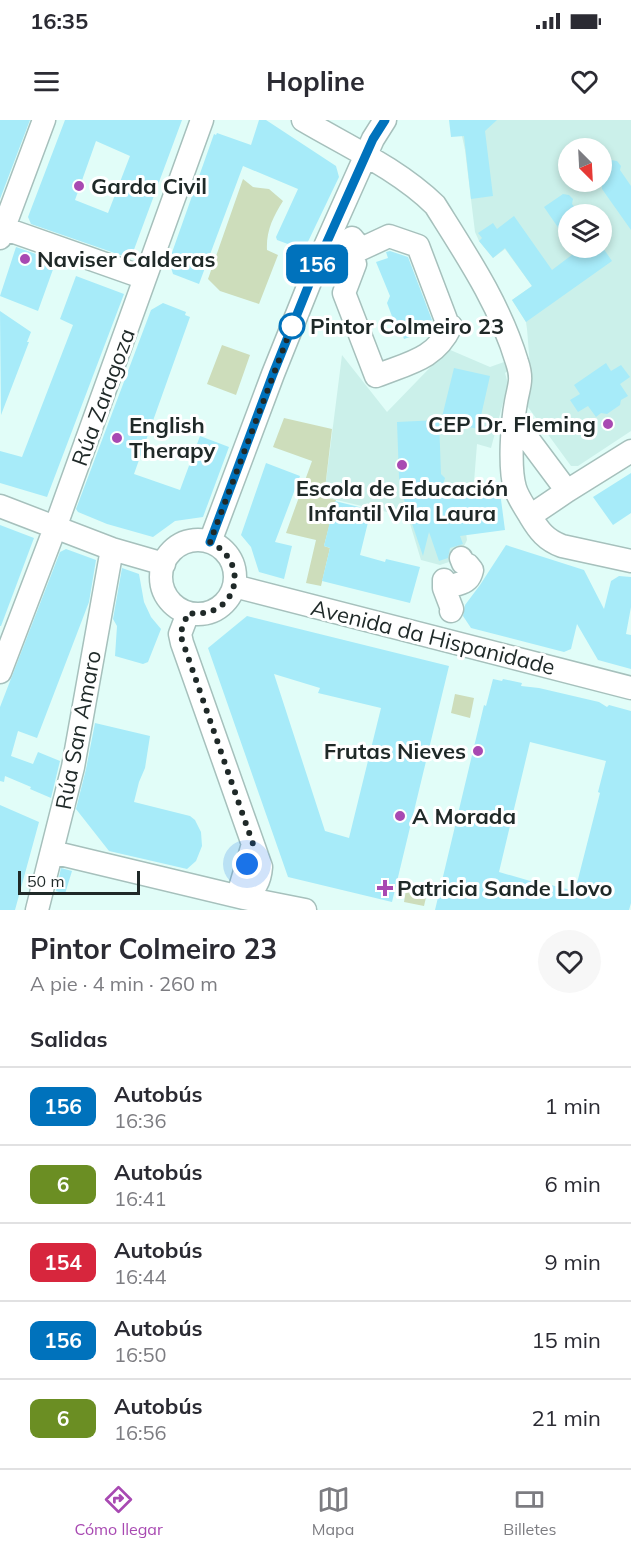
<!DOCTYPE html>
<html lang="es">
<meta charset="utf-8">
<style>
body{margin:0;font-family:Mulish,sans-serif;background:#f7f7f7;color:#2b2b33;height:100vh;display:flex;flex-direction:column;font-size:22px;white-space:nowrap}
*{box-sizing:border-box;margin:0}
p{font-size:20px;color:#7c7c81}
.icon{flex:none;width:33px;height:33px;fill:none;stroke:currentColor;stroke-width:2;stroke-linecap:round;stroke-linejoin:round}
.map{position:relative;height:790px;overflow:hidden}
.details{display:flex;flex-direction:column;background:#fff;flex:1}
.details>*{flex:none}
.badge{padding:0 12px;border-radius:9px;font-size:21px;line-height:39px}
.needle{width:39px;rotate:156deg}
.buttons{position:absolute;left:558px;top:18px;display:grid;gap:12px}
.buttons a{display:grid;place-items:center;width:54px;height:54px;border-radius:50%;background:#fff;box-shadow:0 3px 9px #0003;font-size:30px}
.scale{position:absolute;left:18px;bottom:15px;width:122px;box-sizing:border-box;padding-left:6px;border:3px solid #1f2928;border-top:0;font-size:16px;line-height:21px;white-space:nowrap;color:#1f2928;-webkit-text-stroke:4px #fff;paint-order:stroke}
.you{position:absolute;width:30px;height:30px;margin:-15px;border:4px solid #fff;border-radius:50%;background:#1a73e8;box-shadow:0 0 0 9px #1a73e833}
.map>.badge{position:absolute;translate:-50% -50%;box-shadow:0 0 0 3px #fff}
h2{padding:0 30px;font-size:22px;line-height:54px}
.round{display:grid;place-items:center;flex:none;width:63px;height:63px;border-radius:32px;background:#f7f7f7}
.summary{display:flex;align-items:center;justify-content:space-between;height:102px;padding:0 30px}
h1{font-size:28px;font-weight:700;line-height:45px}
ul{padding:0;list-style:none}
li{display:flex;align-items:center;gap:18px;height:78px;padding:0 30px;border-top:2px solid #e1e1e2}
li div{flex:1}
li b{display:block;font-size:22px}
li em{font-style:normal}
li .badge{min-width:66px;font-weight:700;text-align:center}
.status{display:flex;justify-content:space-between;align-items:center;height:42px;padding:0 30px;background:#fff;direction:ltr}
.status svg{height:16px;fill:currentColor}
header{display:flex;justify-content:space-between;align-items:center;height:78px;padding:0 30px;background:#fff;font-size:27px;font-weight:700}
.tab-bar{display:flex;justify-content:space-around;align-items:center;height:84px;border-top:2px solid #e1e1e2;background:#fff;font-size:16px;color:#7c7c81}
.tab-bar a{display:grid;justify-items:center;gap:3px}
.tab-bar .on{color:#a849b2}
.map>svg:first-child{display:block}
</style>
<div class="status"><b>16:35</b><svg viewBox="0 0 49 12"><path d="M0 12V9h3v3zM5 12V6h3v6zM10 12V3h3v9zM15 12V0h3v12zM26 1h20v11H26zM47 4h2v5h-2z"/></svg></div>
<header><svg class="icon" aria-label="menu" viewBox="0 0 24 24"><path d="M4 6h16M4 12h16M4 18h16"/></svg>Hopline<svg class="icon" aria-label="heart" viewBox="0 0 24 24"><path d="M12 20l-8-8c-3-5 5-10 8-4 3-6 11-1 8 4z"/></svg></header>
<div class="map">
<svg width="631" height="790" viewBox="0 0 631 790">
<rect width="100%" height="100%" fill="#e1fdf8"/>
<path fill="#cbf0ea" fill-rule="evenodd" d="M492 0H631V311L578 346H571L525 283 530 246 527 209 526 202 512 180 532 166 505 129 493 138 479 121 475 112 465 30 462 16 467 10ZM568 28H602V62H568ZM568 94H602V128H568Z
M448 229 490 247 504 242 508 251 505 253 508 264 491 328 477 324 474 362 459 364 467 420 458 439 440 445 421 440 408 397 324 377 342 235 387 292Z"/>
<path fill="#cdddbb" d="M243 59 253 67 269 69 283 81C273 97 266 111 267 130L278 135 259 184 220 171 208 159Z
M222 225 250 235 236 275 207 264Z
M284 298 332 309 324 377 336 380 324 426 330 428 321 466 306 463 316 420 286 413 312 341 273 327Z
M455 574 474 578 470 598 451 593Z
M407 764 428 769 424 786 404 782Z"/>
<path fill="#a7ebf9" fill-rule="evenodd" d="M0 0H30L0 79Z
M65 0H182L132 135 126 137 31 104 28 97ZM96 21 130 36 108 93 75 80Z
M259 0H266L336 46 339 57 304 130 277 120 276 117 298 69 243 46 199 164 173 154 169 141 214 14 216 15 217 13 251 25Z
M449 0H497L485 11 493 76 471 79 464 16 451 17Z
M611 40 617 41 621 46 620 50 631 66V110L602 69V46Z
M563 74 569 75 573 79 572 84 580 94H568V122L544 87Z
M514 96 552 150 581 128H603L612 141 526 202 512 180 532 166 505 128 493 138 479 121 482 118 478 113 493 103 497 109Z
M16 127 56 141 38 191 0 176Z
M390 131 408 137 432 200 430 201 433 209 404 219 399 206 396 207 387 183 390 176 376 142 388 138 386 132Z
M76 156 124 174 47 377 0 363V331L22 337 73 205 60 199Z
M163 183 186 192 185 195 190 197 134 354 180 370 200 316 229 327 203 397 175 401 153 417 107 404 78 392 76 389 151 190Z
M0 191 31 212 27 222H29L1 295Z
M606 243 611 251 621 245 630 257 620 264 628 276 621 280 620 285 607 294 601 293 596 297 588 286 578 292 570 280 580 274 574 265Z
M454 248 490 256 478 309 441 301Z
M439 300 441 354 445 358 443 366 448 379 500 372 505 410 460 416 463 424 450 428 448 438 439 441 429 412 423 436 402 374 399 357 397 302Z
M266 343 300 356 275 422 292 426 284 459 259 452 251 427 241 415Z
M631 353V393L613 405 593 377Z
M335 381 371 390 360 435 385 442 386 439 420 447 410 483 322 461 330 428 324 426Z
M0 405 34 418 1 506H0Z
M506 425 584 450 604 489 611 461 619 456 631 457V487L626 514 631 515V549L598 540 577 504 571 529 564 532 471 508 463 496 465 485 480 465Z
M66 429 96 440 89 482 37 618 18 611 11 636 33 644 38 632 60 641 51 678 30 669 31 667 5 656 4 662 0 661V587L60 432Z
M122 448 139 454 144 482 151 497 161 509 148 542 143 544 115 536 117 506 113 499Z
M247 496 449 546 392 782 288 757 208 528ZM274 554 320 568 318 573 381 588 349 718 325 711Z
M493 559 502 561 503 559 522 563 521 566 539 568 599 582 607 587 609 585 631 591V783L629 790H435L484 585 486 586ZM530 622 606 641 598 672 600 673 575 771 551 765V767L499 752Z
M95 603 150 616 145 648 139 662 134 682 190 696 195 700 201 712 202 726 196 741 187 749 109 731 76 689 86 649Z
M0 685 39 702 15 790H0Z
M61 748 72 751 65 774 56 771Z"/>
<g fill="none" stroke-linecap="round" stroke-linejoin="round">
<g stroke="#a6c0bc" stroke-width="25">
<path id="minor" d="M303 0C347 26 398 49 435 85 467 136 500 185 517 242 523 260 519 265 516 282 512 303 509 348 515 368 518 378 525 387 530 396 539 411 546 420 562 426L631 441
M0 107 145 158
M389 116 418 126 448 205 451 206C435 240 408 243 376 256L344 173 355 144 346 134 352 118 361 129Z
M0 118 44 0
M514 300 567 371 530 396
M567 371 631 331
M0 386 112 429 164 444
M161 457a37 37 0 1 1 74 0a37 37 0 1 1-74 0Z
M210 422 273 254 318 142 373 19 385 0
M444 460V468L452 489 451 491
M458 464C466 462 470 459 472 450L468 445 463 443 461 438
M234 466 631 568
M188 493 180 514 182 523 261 747C260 761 255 769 244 778
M0 552 55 408 202 0
M52 732 244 778 305 790
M244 778 240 768 253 724
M37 790 73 647 112 429"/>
</g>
<use href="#minor" stroke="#fff" stroke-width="22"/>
</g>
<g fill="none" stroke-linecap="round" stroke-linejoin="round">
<g stroke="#fff" stroke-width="14">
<path id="line" d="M210 422 273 254 318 142 373 19 385 0"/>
</g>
<use href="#line" stroke="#0072bc" stroke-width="9"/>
<path stroke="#1f2928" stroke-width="6" stroke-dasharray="0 10.8" d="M247 744 253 724 180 514 188 493C236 500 253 444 210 422L295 198 292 206"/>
</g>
<g fill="#a849b2" stroke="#fff" stroke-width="2">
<circle cx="79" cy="66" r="6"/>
<circle cx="25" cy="139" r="6"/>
<circle cx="608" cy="304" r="6"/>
<circle cx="117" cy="318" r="6"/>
<circle cx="402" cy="345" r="6"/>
<circle cx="478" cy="631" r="6"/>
<circle cx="400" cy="696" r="6"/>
<path d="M382 759h6v6h6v6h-6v6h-6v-6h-6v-6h6z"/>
</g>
<circle fill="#fff" stroke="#0072bc" stroke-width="3" cx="292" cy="206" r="12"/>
<g text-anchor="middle" stroke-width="6" stroke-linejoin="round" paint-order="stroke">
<g font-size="22" font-weight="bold" fill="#1f2928" stroke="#fff" text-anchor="start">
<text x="91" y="74">Garda Civil</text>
<text x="37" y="147">Naviser Calderas</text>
<text x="596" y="312" text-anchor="end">CEP Dr. Fleming</text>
<text x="129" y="313">English<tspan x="129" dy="25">Therapy</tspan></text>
<text x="402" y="376" text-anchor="middle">Escola de Educación<tspan x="402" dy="25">Infantil Vila Laura</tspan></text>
<text x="466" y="639" text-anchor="end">Frutas Nieves</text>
<text x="412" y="704">A Morada</text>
<text x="397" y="776">Patricia Sande Llovo</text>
</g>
<g font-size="22" font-weight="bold" fill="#1f2928" stroke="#fff" text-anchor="start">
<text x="310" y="214">Pintor Colmeiro 23</text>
</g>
<g font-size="22" fill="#1f2928" stroke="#fff">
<text transform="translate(103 277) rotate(-70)" y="8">Rúa Zaragoza</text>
<text transform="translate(433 517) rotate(14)" y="8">Avenida da Hispanidade</text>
<text transform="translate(78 610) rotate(-79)" y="8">Rúa San Amaro</text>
</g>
</g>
</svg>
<div class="buttons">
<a><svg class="needle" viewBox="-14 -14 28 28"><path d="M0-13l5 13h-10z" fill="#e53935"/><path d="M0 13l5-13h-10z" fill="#7c7c81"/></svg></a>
<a><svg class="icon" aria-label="layers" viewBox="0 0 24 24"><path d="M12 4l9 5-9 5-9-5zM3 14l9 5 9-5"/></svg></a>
</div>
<div class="scale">50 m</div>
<div class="you" style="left:247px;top:744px"></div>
<b class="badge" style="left:317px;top:144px;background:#0072bc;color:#fff">156</b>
</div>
<section class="details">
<div class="summary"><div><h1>Pintor Colmeiro 23</h1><p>A pie · 4 min · 260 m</p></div><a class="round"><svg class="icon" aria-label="heart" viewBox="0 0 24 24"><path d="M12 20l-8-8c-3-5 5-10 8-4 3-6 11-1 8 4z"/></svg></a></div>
<h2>Salidas</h2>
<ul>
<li><span class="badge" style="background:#0072bc;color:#fff">156</span><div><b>Autobús</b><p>16:36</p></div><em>1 min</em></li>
<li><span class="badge" style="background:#6b8e23;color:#fff">6</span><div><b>Autobús</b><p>16:41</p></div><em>6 min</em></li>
<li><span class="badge" style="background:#d7263d;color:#fff">154</span><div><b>Autobús</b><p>16:44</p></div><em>9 min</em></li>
<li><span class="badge" style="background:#0072bc;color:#fff">156</span><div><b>Autobús</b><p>16:50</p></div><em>15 min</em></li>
<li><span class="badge" style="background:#6b8e23;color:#fff">6</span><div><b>Autobús</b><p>16:56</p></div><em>21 min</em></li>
</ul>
</section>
<nav class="tab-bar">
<a class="on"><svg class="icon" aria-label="directions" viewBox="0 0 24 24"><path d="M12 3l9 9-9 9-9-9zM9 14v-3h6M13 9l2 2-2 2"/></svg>Cómo llegar</a>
<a><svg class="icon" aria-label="map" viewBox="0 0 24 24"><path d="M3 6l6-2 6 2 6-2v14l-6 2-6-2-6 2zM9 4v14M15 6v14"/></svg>Mapa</a>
<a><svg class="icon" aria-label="tickets" viewBox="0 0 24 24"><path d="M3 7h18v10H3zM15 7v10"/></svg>Billetes</a>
</nav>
